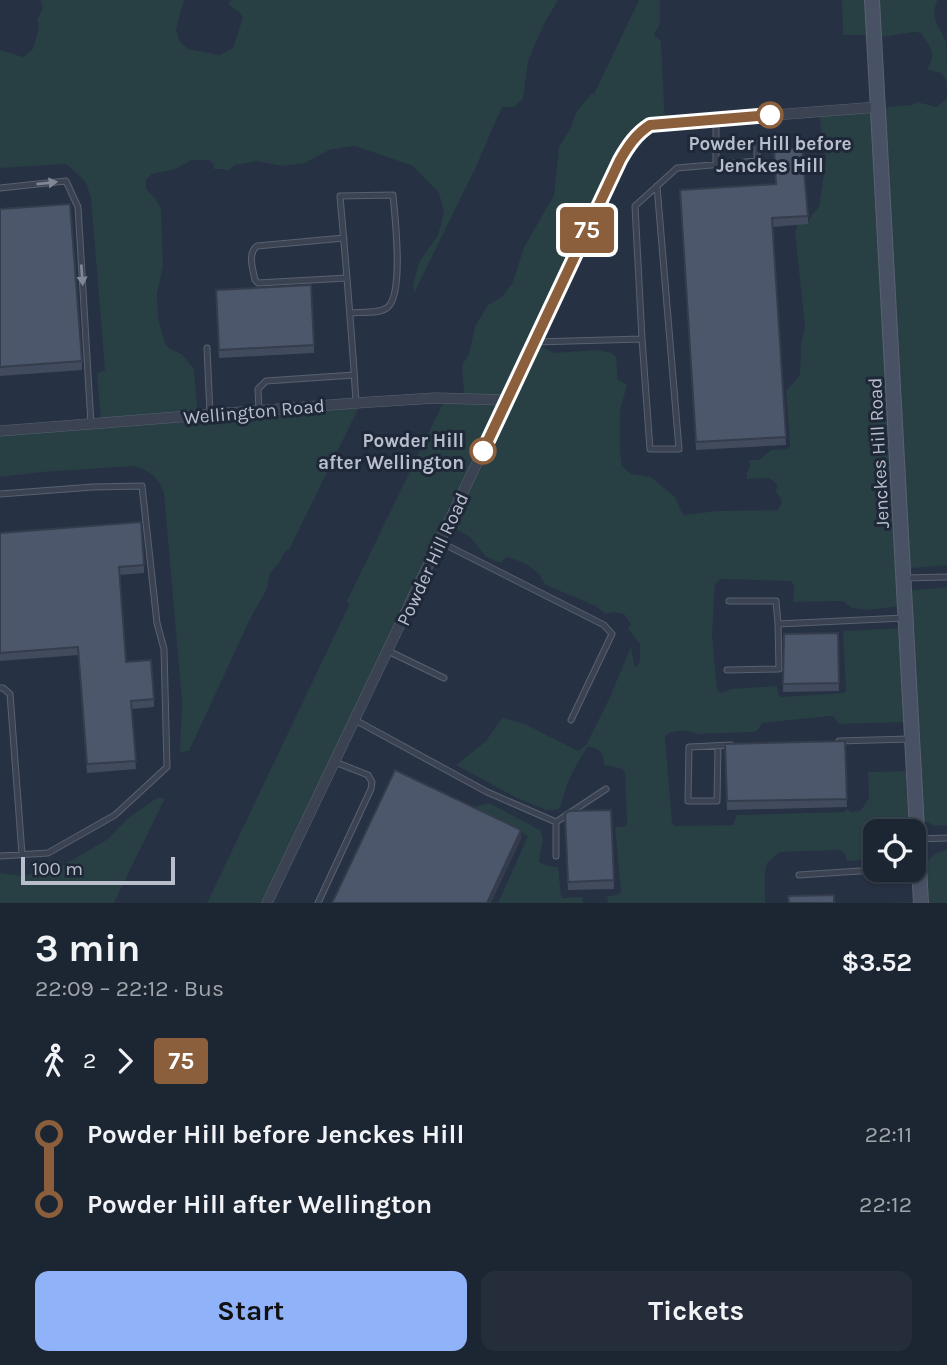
<!DOCTYPE html>
<meta charset="utf-8">
<style>
body{margin:0;font-family:Karla,sans-serif;background:#252d3a;color:#f1f3f6;height:100vh;display:flex;flex-direction:column;font-size:26px;white-space:nowrap}
*{box-sizing:border-box;margin:0}
p{font-size:23px;color:#a0a5ac}
.icon{flex:none;width:38px;height:38px;fill:none;stroke:currentColor;stroke-width:2;stroke-linecap:round;stroke-linejoin:round}
.map{position:relative;height:903px;overflow:hidden}
.drawer{display:flex;flex-direction:column;background:#1c2532;flex:1}
.drawer>*{flex:none}
.badge{padding:0 14px;border-radius:5px;font-size:24px;line-height:46px}
.controls{position:absolute;left:863px;top:819px;display:grid;gap:14px}
.controls a{display:grid;place-items:center;width:63px;height:63px;border-radius:14px;background:#1c2532;box-shadow:0 2px 5px #0004,0 0 0 2px #3a424d;font-size:35px}
.scale{position:absolute;left:21px;bottom:18px;width:154px;box-sizing:border-box;padding-left:7px;border:4px solid #b8becc;border-top:0;font-size:19px;line-height:24px;white-space:nowrap;color:#b8becc;-webkit-text-stroke:5px #1f2838;paint-order:stroke}
.map>.badge{position:absolute;translate:-50% -50%;box-shadow:0 0 0 4px #fff}
.legs{display:flex;align-items:center;gap:10px;height:77px;padding:0 35px;font-size:23px}
.legs p{margin-inline-start:auto}
.summary{display:flex;align-items:center;justify-content:space-between;height:119px;padding:0 35px}
h1{font-size:38px;font-weight:700;line-height:52px}
.cta{display:flex;gap:14px;margin-top:auto;padding:14px 35px}
.cta a{flex:1;height:80px;border-radius:14px;background:#90b2f9;color:#111;font-size:28px;font-weight:700;line-height:80px;text-align:center}
.cta a+a{background:#252d3a;color:#f1f3f6}
ul{padding:0 35px;list-style:none}
li{display:flex;align-items:center;gap:24px;height:70px;font-size:26px}
li i{display:grid;place-items:center;width:10px;height:100%;margin:0 9px;background:currentColor}
li i::after{content:'';width:18px;height:18px;margin:-9px;border:5px solid;border-radius:50%;background:#1c2532}
li p{margin-inline-start:auto}
li:first-child i{background:linear-gradient(#0000 50%,currentColor 0)}
li:last-child i{background:linear-gradient(currentColor 50%,#0000 0)}
.map>svg:first-child{display:block}
</style>
<div class="map">
<svg width="947" height="903" viewBox="0 0 947 903">
<rect width="100%" height="100%" fill="#263143"/>
<path fill="#283f44" fill-rule="evenodd" d="M40 0H184L176 30 180 42 188 49 220 55 233 48 243 18 240 13 228 4 232 0H558L544 24 528 61 523 99 514 107H502L475 169 414 293 413 285 419 262 438 235 444 212 439 193 413 166 355 146 329 150 305 163 282 166 257 161 235 165 228 171 224 169H214L213 164 209 160H192L175 169 152 174 146 180V189L156 199 161 209 163 266 157 294 158 318 165 343 170 349 182 354 194 369 198 416 360 405 289 550H286L279 563 270 573 267 589 251 617 189 751 180 752 182 701 164 494C159 478 151 472 135 466L42 472 0 477V432L101 423 97 374 105 370 91 199 86 182 66 164 0 168V50L23 57 33 49 39 28 37 20 43 8Z
M639 0H660V24L655 32 654 35 661 41 665 124 651 126 618 163 535 343 554 353 596 350 612 353 616 357 618 380 627 385 620 411V452L622 466 631 474 651 477 675 497 682 513 685 515 717 511 778 510 782 502 781 498 776 492 777 484 769 478 747 479V472L750 466 749 460H759L771 450 788 449 790 446 786 391 800 375 801 343 805 327 795 233 798 223 808 222 812 215 819 207 826 161V148L822 141 819 113 912 105 917 102 936 107 946 100 947 94V565L902 569 904 591 947 587V825L935 826 916 816 914 831H875V859L847 861 845 854 841 850 780 852 767 863 765 872V903H608L607 896 617 895 621 892 615 827H624L627 824 625 773 622 769 604 765C603 754 601 748 588 747 574 766 566 785 560 808L555 810H546L517 798 456 765 486 741 502 718 525 724 578 751 586 745 609 699 631 647 635 668 640 662V644L628 629 631 624 624 614 613 612 606 614 595 606 544 584C541 569 519 560 506 557L501 563 486 557 470 537 449 525 267 903H207L349 605 347 601 444 401 443 397 464 393 462 365 469 354 475 326 488 305 503 296 513 282 524 247 554 195 559 147 570 129 577 111 591 94H594ZM721 579 791 581 794 585 793 602 843 601 852 608 867 610 902 606 904 628 843 631 846 691 843 693 781 697 778 694 777 686 731 689 720 693 717 689 712 635 715 584ZM830 716H833L839 724 908 722 912 771 868 772 869 798 861 810 852 812 847 809 844 812 737 815 733 825 675 826 672 823 665 736C674 729 687 730 696 734L754 732 758 730 762 723Z
M842 0H938C928 18 941 27 946 42 947 52 947 71 947 82L941 73 927 69C937 52 931 49 921 33L914 32 875 38 873 35H843Z
M157 798H165L114 903H0V873L22 876 60 867 108 839 127 819Z
M489 803 540 830 543 838 539 862 548 866 558 867 561 895 563 898 582 897 583 903H498L528 836 473 807Z
M947 849V903H883L920 902 919 869 935 854Z"/>
<g fill="none" stroke-linecap="round" stroke-linejoin="round">
<g stroke="#596170" stroke-width="7">
<path id="lane" d="M716 119V165
M0 188 66 181 78 207 91 424
M344 238 257 246C247 254 253 269 255 280L258 283 347 278
M351 313C361 312 380 314 388 307 404 292 395 217 393 195L340 196C346 265 352 333 356 403
M642 339 635 206 677 168 757 161V144L716 146
M535 342 642 339 650 449H679L657 186
M207 348 210 414
M259 411 258 389 266 381 354 375
M0 494 93 487 142 486 157 623 164 649 167 767 115 815 48 853 0 856
M440 542 604 625 612 634 571 720
M904 578 947 577
M729 601H776L778 624
M388 651 444 678
M727 670 779 669 778 624 903 618
M0 688H3L10 694 22 854
M355 720 487 792 556 822V856
M839 741 909 739
M718 746 717 801H688L689 747 731 745
M556 822 606 789
M919 839 947 838
M799 875 875 870
M318 903 371 789 372 782 368 775 335 762"/>
</g>
<g stroke="#596170" stroke-width="11">
<path id="street" d="M0 431 356 403 435 398 507 400
M267 903 507 400 620 160C630 144 639 127 659 124L878 107"/>
</g>
<g stroke="#596170" stroke-width="16">
<path id="secondary" d="M872 0 921 903"/>
</g>
<use href="#lane" stroke="#3b4352" stroke-width="5"/>
<use href="#street" stroke="#3b4352" stroke-width="10"/>
<use href="#secondary" stroke="#495265" stroke-width="14"/>
</g>
<path fill="#414b5d" d="M774 150 808 216V224L773 227 786 445 696 450 680 190 776 184Z
M0 209 82 361V370L0 376Z
M216 298 314 345V353L219 358Z
M0 533 144 565V573L119 575 126 662 154 699V707L132 709 136 769 87 773 78 655 0 661Z
M838 633 839 691 783 692 784 634Z
M845 741 847 807 727 810 725 744Z
M611 810 614 889 568 890 565 814Z"/>
<path fill="#353d4c" d="M521 830V839L491 903H487Z"/>
<path fill="#4c576c" stroke="#353d4c" stroke-width="2" d="M802 148 808 216 772 218 786 437 696 442 680 190 776 184 774 150Z
M70 204 82 361 0 367V209Z
M311 285 314 345 219 350 216 290Z
M141 522 144 565 119 567 126 662 151 660 154 699 131 701 136 761 87 764 78 647 0 653V533Z
M838 633 839 683 783 684 784 634Z
M845 741 847 799 727 801 725 744Z
M395 770 521 830 487 903H332Z
M611 810 614 880 568 882 565 814 569 811Z
M834 895V903H789L788 896Z"/>
<defs><path id="oneway-solid" d="M-6-.8H1V-3.2L6.5 0L1 3.2V.8H-6Z" transform="scale(1.75)"/></defs>
<g fill="#808795">
<use href="#oneway-solid" transform="translate(47 183) rotate(-6)"/>
<use href="#oneway-solid" transform="translate(82 275) rotate(86)"/>
</g>
<g fill="none" stroke-linecap="round" stroke-linejoin="round">
<g stroke="#fff" stroke-width="16">
<path id="line-1" d="M483 451 620 160C628 146 636 134 650 125L770 115"/>
</g>
<use href="#line-1" stroke="#8b5e3c" stroke-width="10"/>
</g>
<g fill="#fff" stroke="#8b5e3c" stroke-width="3.5">
<circle cx="770" cy="115" r="12"/>
<circle cx="483" cy="451" r="12"/>
</g>
<g text-anchor="middle" stroke-width="6" stroke-linejoin="round" paint-order="stroke">
<g font-size="19" font-weight="bold" fill="#b8becc" stroke="#1f2838">
<text x="770" y="150">Powder Hill before<tspan x="770" dy="22">Jenckes Hill</tspan></text>
<text x="464" y="447" text-anchor="end">Powder Hill<tspan x="464" dy="22">after Wellington</tspan></text>
</g>
<g font-size="19" fill="#b8becc" stroke="#1f2838">
<text transform="translate(254 411) rotate(-5)" y="7">Wellington Road</text>
<text transform="translate(878 453) rotate(-93)" y="7">Jenckes Hill Road</text>
<text transform="translate(432 559) rotate(-65)" y="7">Powder Hill Road</text>
</g>
</g>
</svg>
<div class="controls">
<a><svg class="icon" aria-label="locate" viewBox="0 0 24 24"><circle cx="12" cy="12" r="6"/><path d="M12 2v4M12 18v4M2 12h4M18 12h4"/></svg></a>
</div>
<div class="scale">100 m</div>
<b class="badge" style="left:587px;top:230px;background:#8b5e3c;color:#fff">75</b>
</div>
<section class="drawer">
<div class="summary"><div><h1>3 min</h1><p>22:09 – 22:12 · Bus</p></div><b>$3.52</b></div>
<div class="legs"><svg class="icon" aria-label="walk" viewBox="0 0 24 24"><circle cx="13" cy="4" r="2"/><path d="M13 8l-2 6 4 7M11 14l-3 7M7 12l3-4h3l4 4"/></svg>2<svg class="icon" aria-label="forward" viewBox="0 0 24 24"><path d="M9 5l7 7-7 7"/></svg><b class="badge" style="background:#8b5e3c;color:#fff">75</b></div>
<ul>
<li><i style="color:#8b5e3c"></i><b>Powder Hill before Jenckes Hill</b><p>22:11</p></li>
<li><i style="color:#8b5e3c"></i><b>Powder Hill after Wellington</b><p>22:12</p></li>
</ul>
<div class="cta"><a>Start</a><a>Tickets</a></div>
</section>
